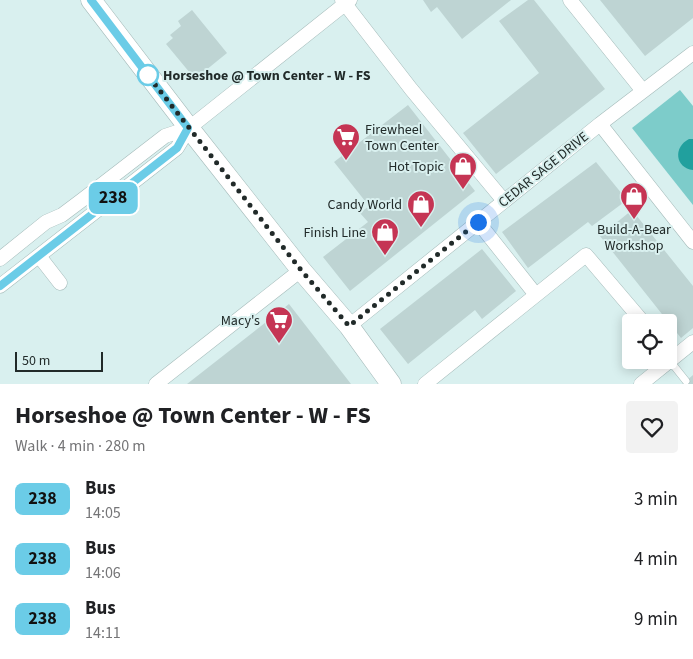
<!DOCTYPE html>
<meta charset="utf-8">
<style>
body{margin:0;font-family:"Source Sans 3",sans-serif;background:#f2f2f2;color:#202124;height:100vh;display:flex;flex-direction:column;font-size:19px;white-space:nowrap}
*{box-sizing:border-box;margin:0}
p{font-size:16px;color:#757577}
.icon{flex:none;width:28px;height:28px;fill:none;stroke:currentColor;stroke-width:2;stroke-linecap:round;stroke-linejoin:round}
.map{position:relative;height:384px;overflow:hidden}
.drawer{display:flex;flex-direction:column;background:#fff;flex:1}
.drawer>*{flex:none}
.badge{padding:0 10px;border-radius:8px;font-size:18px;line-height:32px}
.controls{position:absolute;left:622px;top:314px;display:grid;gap:10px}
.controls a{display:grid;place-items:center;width:55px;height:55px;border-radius:5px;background:#fff;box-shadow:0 2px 12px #0003;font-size:25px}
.scale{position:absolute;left:15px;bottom:12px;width:88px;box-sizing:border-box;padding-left:5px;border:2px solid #212a29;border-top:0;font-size:14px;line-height:18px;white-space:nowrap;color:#212a29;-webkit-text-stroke:4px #d9f0ef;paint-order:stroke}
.you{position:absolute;width:25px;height:25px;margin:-12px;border:4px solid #fff;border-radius:50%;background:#1a73e8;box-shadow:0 0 0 8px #1a73e833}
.map>.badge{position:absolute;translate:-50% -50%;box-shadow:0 0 0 2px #fff}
.round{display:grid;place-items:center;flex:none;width:52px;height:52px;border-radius:5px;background:#f2f2f2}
.overview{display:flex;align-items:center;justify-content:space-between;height:85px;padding:0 15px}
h1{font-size:24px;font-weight:700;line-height:38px}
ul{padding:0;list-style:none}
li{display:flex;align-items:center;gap:15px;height:60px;padding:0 15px}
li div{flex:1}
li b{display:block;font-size:19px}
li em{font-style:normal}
li .badge{min-width:55px;font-weight:700;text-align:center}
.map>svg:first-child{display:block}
</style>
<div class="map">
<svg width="693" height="384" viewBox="0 0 693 384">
<rect width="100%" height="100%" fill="#d9f0ef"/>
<path fill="#7dccca" d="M680 90 693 106V205L632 128Z"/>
<path fill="#21a09e" d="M689 139H693V170C675 168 673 147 689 139Z"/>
<path fill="#bed4d3" d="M423 0H511L462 39 437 7 431 12Z
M528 0H534L605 89 496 174 463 133 539 73 499 21Z
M600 0H693V18L645 56Z
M192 10 227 53 195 79 166 44 173 38 170 35 181 26 178 21Z
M408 105 475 191 350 291 323 257 368 222 360 213 369 206 334 162Z
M596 162 627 200 592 226 588 222 528 268 502 232Z
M632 210 693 286V328L681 338 600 236Z
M482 249 516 291 482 319 475 310 408 364 380 329Z
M289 304 351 384H187Z
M693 375V384H682L686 381Z"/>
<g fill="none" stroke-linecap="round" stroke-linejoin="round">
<g stroke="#a5bbba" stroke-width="8">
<path id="lane" d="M670 361 686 381"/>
</g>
<g stroke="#a5bbba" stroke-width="15">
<path id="street" d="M342 0 411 89 504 201
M570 0 643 91
M600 124 693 242
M478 222 536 295
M39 256 60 283
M0 259 46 222 62 215 82 200 165 136 189 128
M0 286 177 148 189 128 350 0
M349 326 600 124 693 53
M156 384 301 270
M425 384 586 255 643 322
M641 384 693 342"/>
</g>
<g stroke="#a5bbba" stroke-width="21">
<path id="secondary" d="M91 0 189 128 301 270 349 326 391 384"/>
</g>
<use href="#lane" stroke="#fff" stroke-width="7"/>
<use href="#street" stroke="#fff" stroke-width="14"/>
<use href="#secondary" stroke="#fff" stroke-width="20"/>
</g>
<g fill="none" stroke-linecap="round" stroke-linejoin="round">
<g stroke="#fff" stroke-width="11">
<path id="line" d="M0 286 177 148 188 128 91 0"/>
</g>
<use href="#line" stroke="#6bcce7" stroke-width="8"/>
<path stroke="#212a29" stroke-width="5" stroke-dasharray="0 9" d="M148 75 146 73 301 270 349 326 478 222"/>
</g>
<defs>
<g id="supermarket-pin" transform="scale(1.4375)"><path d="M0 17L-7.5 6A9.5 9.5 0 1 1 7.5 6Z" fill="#c53554" stroke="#d9f0ef"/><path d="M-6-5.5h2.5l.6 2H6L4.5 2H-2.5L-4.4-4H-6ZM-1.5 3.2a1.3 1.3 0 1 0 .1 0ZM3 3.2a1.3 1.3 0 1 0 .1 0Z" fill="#fff"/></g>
<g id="shop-pin" transform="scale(1.4375)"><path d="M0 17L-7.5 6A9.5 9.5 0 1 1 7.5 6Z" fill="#c53554" stroke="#d9f0ef"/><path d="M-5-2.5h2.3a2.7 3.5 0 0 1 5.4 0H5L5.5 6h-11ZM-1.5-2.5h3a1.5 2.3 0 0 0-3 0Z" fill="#fff"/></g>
</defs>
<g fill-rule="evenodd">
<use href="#supermarket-pin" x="346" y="137"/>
<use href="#shop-pin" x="463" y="166"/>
<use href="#shop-pin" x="634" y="196"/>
<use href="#shop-pin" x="421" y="204"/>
<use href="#shop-pin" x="385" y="232"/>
<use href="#supermarket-pin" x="279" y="320"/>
</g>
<circle fill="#fff" stroke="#6bcce7" stroke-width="2.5" cx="148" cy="75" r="10"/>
<g text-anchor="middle" stroke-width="4" stroke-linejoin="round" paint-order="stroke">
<g font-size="14" font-weight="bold" fill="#212a29" stroke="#d9f0ef" text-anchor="start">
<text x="163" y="80">Horseshoe @ Town Center - W - FS</text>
</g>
<g font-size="14" fill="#212a29" stroke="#d9f0ef" text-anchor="end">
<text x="365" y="134" text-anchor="start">Firewheel<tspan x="365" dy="16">Town Center</tspan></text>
<text x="444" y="171">Hot Topic</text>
<text x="402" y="209">Candy World</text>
<text x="634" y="234" text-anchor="middle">Build-A-Bear<tspan x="634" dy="16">Workshop</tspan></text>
<text x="366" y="237">Finish Line</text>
<text x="260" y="325">Macy's</text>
</g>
<g font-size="14" fill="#212a29" stroke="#d9f0ef">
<text transform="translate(543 169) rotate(-39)" y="5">CEDAR SAGE DRIVE</text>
</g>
</g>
</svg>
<div class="controls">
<a><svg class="icon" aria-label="locate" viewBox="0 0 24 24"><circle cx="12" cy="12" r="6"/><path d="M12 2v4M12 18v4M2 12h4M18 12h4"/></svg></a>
</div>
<div class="scale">50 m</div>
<div class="you" style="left:478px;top:222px"></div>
<b class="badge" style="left:113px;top:198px;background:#6bcce7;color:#111">238</b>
</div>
<section class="drawer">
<div class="overview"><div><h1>Horseshoe @ Town Center - W - FS</h1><p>Walk · 4 min · 280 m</p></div><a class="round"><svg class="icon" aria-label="heart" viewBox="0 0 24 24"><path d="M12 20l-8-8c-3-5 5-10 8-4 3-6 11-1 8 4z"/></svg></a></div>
<ul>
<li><span class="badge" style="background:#6bcce7;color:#111">238</span><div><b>Bus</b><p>14:05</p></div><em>3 min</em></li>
<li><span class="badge" style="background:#6bcce7;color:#111">238</span><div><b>Bus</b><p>14:06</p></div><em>4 min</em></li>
<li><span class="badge" style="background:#6bcce7;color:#111">238</span><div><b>Bus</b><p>14:11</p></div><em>9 min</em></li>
</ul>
</section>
